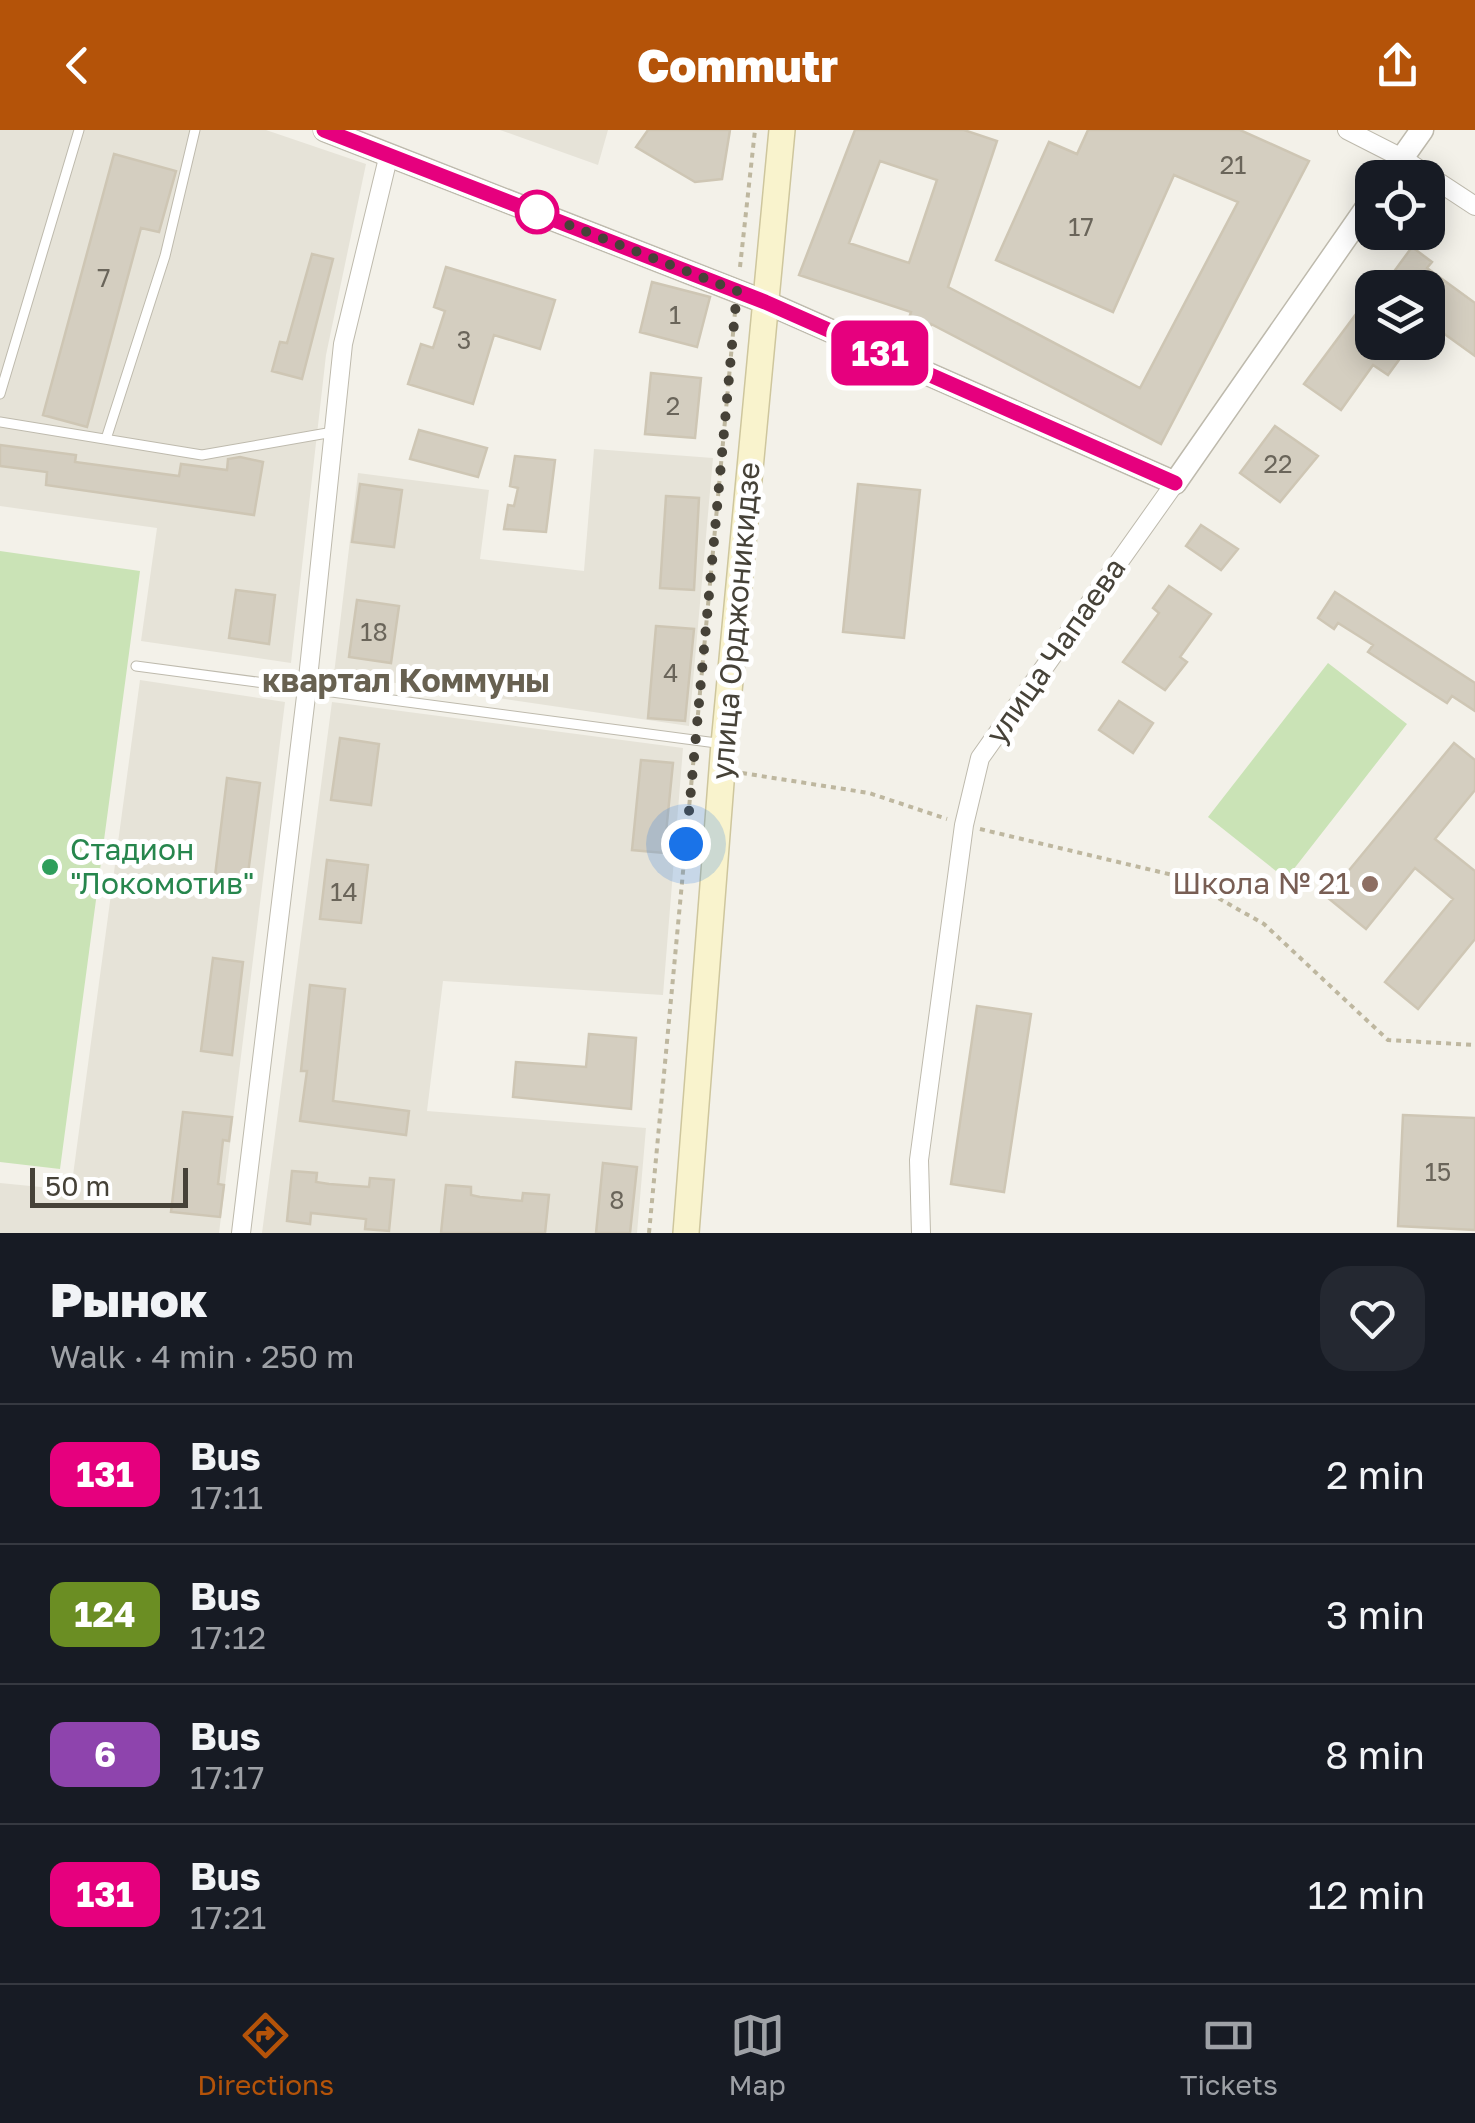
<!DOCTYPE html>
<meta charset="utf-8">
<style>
body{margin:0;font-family:"Golos Text",sans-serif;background:#242831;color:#f1f3f6;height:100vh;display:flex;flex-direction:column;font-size:38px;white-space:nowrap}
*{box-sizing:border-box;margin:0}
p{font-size:32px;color:#9ea1a6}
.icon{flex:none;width:55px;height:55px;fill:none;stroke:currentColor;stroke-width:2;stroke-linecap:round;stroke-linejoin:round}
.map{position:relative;height:1103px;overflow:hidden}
.sheet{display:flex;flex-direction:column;background:#171b24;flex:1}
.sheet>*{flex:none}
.badge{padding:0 20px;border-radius:15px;font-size:35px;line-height:65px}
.buttons{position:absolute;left:1355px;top:30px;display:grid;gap:20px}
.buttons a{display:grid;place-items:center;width:90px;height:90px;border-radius:20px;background:#171b24;box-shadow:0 5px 25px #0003;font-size:50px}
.scale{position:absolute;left:30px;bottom:25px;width:158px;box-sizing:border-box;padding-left:10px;border:5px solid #464238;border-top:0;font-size:28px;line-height:35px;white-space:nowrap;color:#464238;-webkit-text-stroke:8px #fff;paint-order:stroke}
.you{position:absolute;width:50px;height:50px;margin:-25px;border:8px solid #fff;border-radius:50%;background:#1a73e8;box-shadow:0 0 0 15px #1a73e833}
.map>.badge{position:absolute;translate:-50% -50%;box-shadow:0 0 0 5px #fff}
.round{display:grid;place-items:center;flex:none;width:105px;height:105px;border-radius:30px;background:#242831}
.summary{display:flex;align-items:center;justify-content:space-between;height:170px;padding:0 50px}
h1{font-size:48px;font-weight:800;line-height:75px}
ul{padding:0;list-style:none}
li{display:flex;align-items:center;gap:30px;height:140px;padding:0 50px;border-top:2px solid #363941}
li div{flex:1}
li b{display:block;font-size:38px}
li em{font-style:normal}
li .badge{min-width:110px;font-weight:700;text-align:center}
header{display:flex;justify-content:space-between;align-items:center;height:130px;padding:0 50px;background:#b45309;color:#fff;font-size:45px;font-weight:800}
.tabs{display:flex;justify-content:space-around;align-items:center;height:140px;border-top:2px solid #363941;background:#171b24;font-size:28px;color:#9ea1a6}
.tabs a{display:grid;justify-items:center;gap:5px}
.tabs .current{color:#b45309}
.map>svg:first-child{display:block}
</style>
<header><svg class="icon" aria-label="back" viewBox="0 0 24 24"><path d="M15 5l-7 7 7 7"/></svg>Commutr<svg class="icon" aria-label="share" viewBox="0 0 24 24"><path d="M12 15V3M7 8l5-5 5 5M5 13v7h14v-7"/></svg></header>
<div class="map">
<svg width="1475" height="1103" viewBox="0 0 1475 1103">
<rect width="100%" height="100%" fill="#f3f1e9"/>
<path fill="#e6e3d8" d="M0 0H266L366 34 326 225 291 533 141 511 157 398 0 376Z
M500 0H608L598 35Z
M594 319 713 328 689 596 334 544 358 343 489 360 480 429 584 441Z
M140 550 285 572 219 1103H0V1053L71 1060Z
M332 572 683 618 663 865 443 851 427 981 646 998 637 1103H262Z"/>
<path fill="#cae3b6" d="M0 421 140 441 60 1039 0 1032Z
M1328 533 1407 594 1286 749 1208 687Z"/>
<path fill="#d4cec0" stroke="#cec6b4" stroke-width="2.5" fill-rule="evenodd" d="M648 0H730L722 49 695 52 636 17Z
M855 0H964L997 11 948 157 1140 258 1238 72 1174 45 1113 182 996 130 1049 12 1077 24 1088 0H1240L1309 31 1161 314 931 194 929 199 908 191 911 182 799 145ZM880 31 937 50 909 133 849 113Z
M114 24 176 41 159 102 141 98 87 297 43 285Z
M1412 117 1432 132 1427 138 1475 173V226L1428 192V158H1382Z
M312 124 333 129 302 249 272 241 280 212 287 213Z
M446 137 555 170 540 219 494 205 473 274 408 254 421 214 433 218 445 181 434 177Z
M652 152 710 167 697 217 640 202Z
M1362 176 1372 183V212H1412L1388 245 1373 235 1341 280 1304 254Z
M651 243 701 248 695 308 645 304Z
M1275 296 1318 326 1280 372 1240 343Z
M419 300 487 318 478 347 410 329Z
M0 315 76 325 75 332 179 346 181 334 227 340 228 329 240 327 263 332 254 385 46 355 47 342 0 336Z
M515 326 555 330 546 402 504 399 508 375 514 376 518 358 510 356Z
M360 354 402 360 394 417 352 412Z
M858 354 920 360 904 508 843 502Z
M666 366 699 368 694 460 660 458Z
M1201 395 1238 419 1221 440 1186 416Z
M1169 456 1211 484 1180 527 1187 532 1165 560 1123 532 1159 483 1153 478Z
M236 460 275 465 269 514 229 508Z
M1335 462 1475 553V581L1452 566 1447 573 1368 522 1373 515 1338 493 1334 499 1318 488Z
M357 470 399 476 391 533 349 527Z
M656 496 694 499 685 591 648 588Z
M1119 571 1153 593 1133 623 1099 600Z
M340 608 379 614 371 675 331 670Z
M1454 613 1475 630V660L1435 709 1475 741V809L1418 879 1385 852 1453 769 1415 738 1366 799 1327 767Z
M641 630 673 633 664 723 632 720Z
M227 648 260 653 247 751 215 746Z
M327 730 368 735 361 793 320 789Z
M213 828 243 832 232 925 201 921Z
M310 855 345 859 333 971 409 981 406 1005 300 991 307 941H301Z
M977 876 1031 884 1004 1062 951 1054Z
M589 904 636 908 631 979 513 967 516 932 586 937Z
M183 982 232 987 229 1011 223 1010 218 1054 224 1055 220 1087 171 1082Z
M1403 985 1475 988V1100L1398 1096Z
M603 1033 637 1037 630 1103H596Z
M292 1041 317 1043 316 1052 329 1054 369 1057 370 1048 394 1050 389 1101 365 1099 366 1089 311 1083 310 1094 287 1091Z
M446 1055 471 1057V1065L480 1067 522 1071 523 1063 549 1065 545 1103H441Z"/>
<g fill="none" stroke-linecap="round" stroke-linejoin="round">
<g stroke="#bebaad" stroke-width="11">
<path id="service" d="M0 264 79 0
M0 292 202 325 333 302
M106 309 165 126 195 0
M136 536 724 614"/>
</g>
<g stroke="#bebaad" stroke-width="20">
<path id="minor" d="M1347 0 1402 28 1475 76
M241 1103 307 558 343 214 389 24
M921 1103 919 1030 964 695 980 628 1175 353"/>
</g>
<g stroke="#bebaad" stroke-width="25">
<path id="tertiary" d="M325 0 765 172 1175 353 1372 70
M1388 48 1422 0"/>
</g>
<g stroke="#cec69d" stroke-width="28">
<path id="secondary" d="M686 1103 724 614 782 0"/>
</g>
<path stroke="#beb79f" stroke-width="4" stroke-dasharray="5 5" stroke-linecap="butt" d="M740 137 755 0
M697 595 735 182
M742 643 869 663 947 689
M980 699 1181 747 1264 794 1388 910 1475 915
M649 1103 694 625"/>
<use href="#service" stroke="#fff" stroke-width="9"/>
<use href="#minor" stroke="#fff" stroke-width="18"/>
<use href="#tertiary" stroke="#fff" stroke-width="22"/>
<use href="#secondary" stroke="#f9f3cd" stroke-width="25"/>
</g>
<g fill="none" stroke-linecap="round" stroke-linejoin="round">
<g stroke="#fff" stroke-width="22">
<path id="line" d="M324 0 765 172 1175 353"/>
</g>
<use href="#line" stroke="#e6007e" stroke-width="15"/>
<path stroke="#464238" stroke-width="10" stroke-dasharray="0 18" d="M537 82 528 79 737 161 686 714"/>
</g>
<circle fill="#fff" stroke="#e6007e" stroke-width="5" cx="537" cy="82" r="20"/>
<circle fill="#2e9e5b" stroke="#fff" stroke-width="4" cx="50" cy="737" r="10"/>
<circle fill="#8d6e63" stroke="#fff" stroke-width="4" cx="1370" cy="754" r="10"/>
<g text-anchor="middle" stroke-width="10" stroke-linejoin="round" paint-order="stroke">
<g font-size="25" fill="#6a655a">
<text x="1233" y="44">21</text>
<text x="1081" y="106">17</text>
<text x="104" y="157">7</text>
<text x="675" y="194">1</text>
<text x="464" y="219">3</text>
<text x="673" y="285">2</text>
<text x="1278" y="343">22</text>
<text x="374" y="511">18</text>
<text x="671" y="552">4</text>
<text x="344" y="771">14</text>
<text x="1438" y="1051">15</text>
<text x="617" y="1079">8</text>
</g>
<g font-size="30" fill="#464238" stroke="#fff">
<text transform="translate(736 491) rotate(-85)" y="10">улица Орджоникидзе</text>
<text transform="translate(1056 521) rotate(-55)" y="10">улица Чапаева</text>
</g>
<g font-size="30" fill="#27864d" stroke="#fff" text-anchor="start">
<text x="70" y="730">Стадион<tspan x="70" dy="34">"Локомотив"</tspan></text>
</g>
<g font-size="30" fill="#785e54" stroke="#fff" text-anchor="end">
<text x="1350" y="764">Школа № 21</text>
</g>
<g font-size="32" font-weight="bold" fill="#686151" stroke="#fff">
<text x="406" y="562">квартал Коммуны</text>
</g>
</g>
</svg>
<div class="buttons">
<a><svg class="icon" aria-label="locate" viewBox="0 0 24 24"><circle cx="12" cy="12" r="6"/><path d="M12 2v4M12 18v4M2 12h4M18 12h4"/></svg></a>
<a><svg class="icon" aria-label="layers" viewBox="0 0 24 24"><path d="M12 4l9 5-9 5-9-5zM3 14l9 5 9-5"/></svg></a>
</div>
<div class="scale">50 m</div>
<div class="you" style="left:686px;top:714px"></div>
<b class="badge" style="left:880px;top:223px;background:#e6007e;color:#fff">131</b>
</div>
<section class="sheet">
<div class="summary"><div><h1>Рынок</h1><p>Walk · 4 min · 250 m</p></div><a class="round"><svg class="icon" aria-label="heart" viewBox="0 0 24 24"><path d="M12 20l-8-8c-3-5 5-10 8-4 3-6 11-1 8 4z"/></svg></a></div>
<ul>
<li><span class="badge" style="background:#e6007e;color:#fff">131</span><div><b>Bus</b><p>17:11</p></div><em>2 min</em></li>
<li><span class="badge" style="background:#6b8e23;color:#fff">124</span><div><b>Bus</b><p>17:12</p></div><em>3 min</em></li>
<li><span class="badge" style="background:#8e44ad;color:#fff">6</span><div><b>Bus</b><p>17:17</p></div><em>8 min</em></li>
<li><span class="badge" style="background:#e6007e;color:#fff">131</span><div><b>Bus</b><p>17:21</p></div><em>12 min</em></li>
</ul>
</section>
<nav class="tabs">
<a class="current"><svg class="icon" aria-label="directions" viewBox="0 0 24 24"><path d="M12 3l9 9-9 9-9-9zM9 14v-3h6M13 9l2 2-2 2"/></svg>Directions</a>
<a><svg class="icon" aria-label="map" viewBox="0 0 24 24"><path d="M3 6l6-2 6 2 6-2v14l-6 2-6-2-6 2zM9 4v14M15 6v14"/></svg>Map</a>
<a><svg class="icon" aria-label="tickets" viewBox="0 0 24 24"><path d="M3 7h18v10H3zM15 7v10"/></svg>Tickets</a>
</nav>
